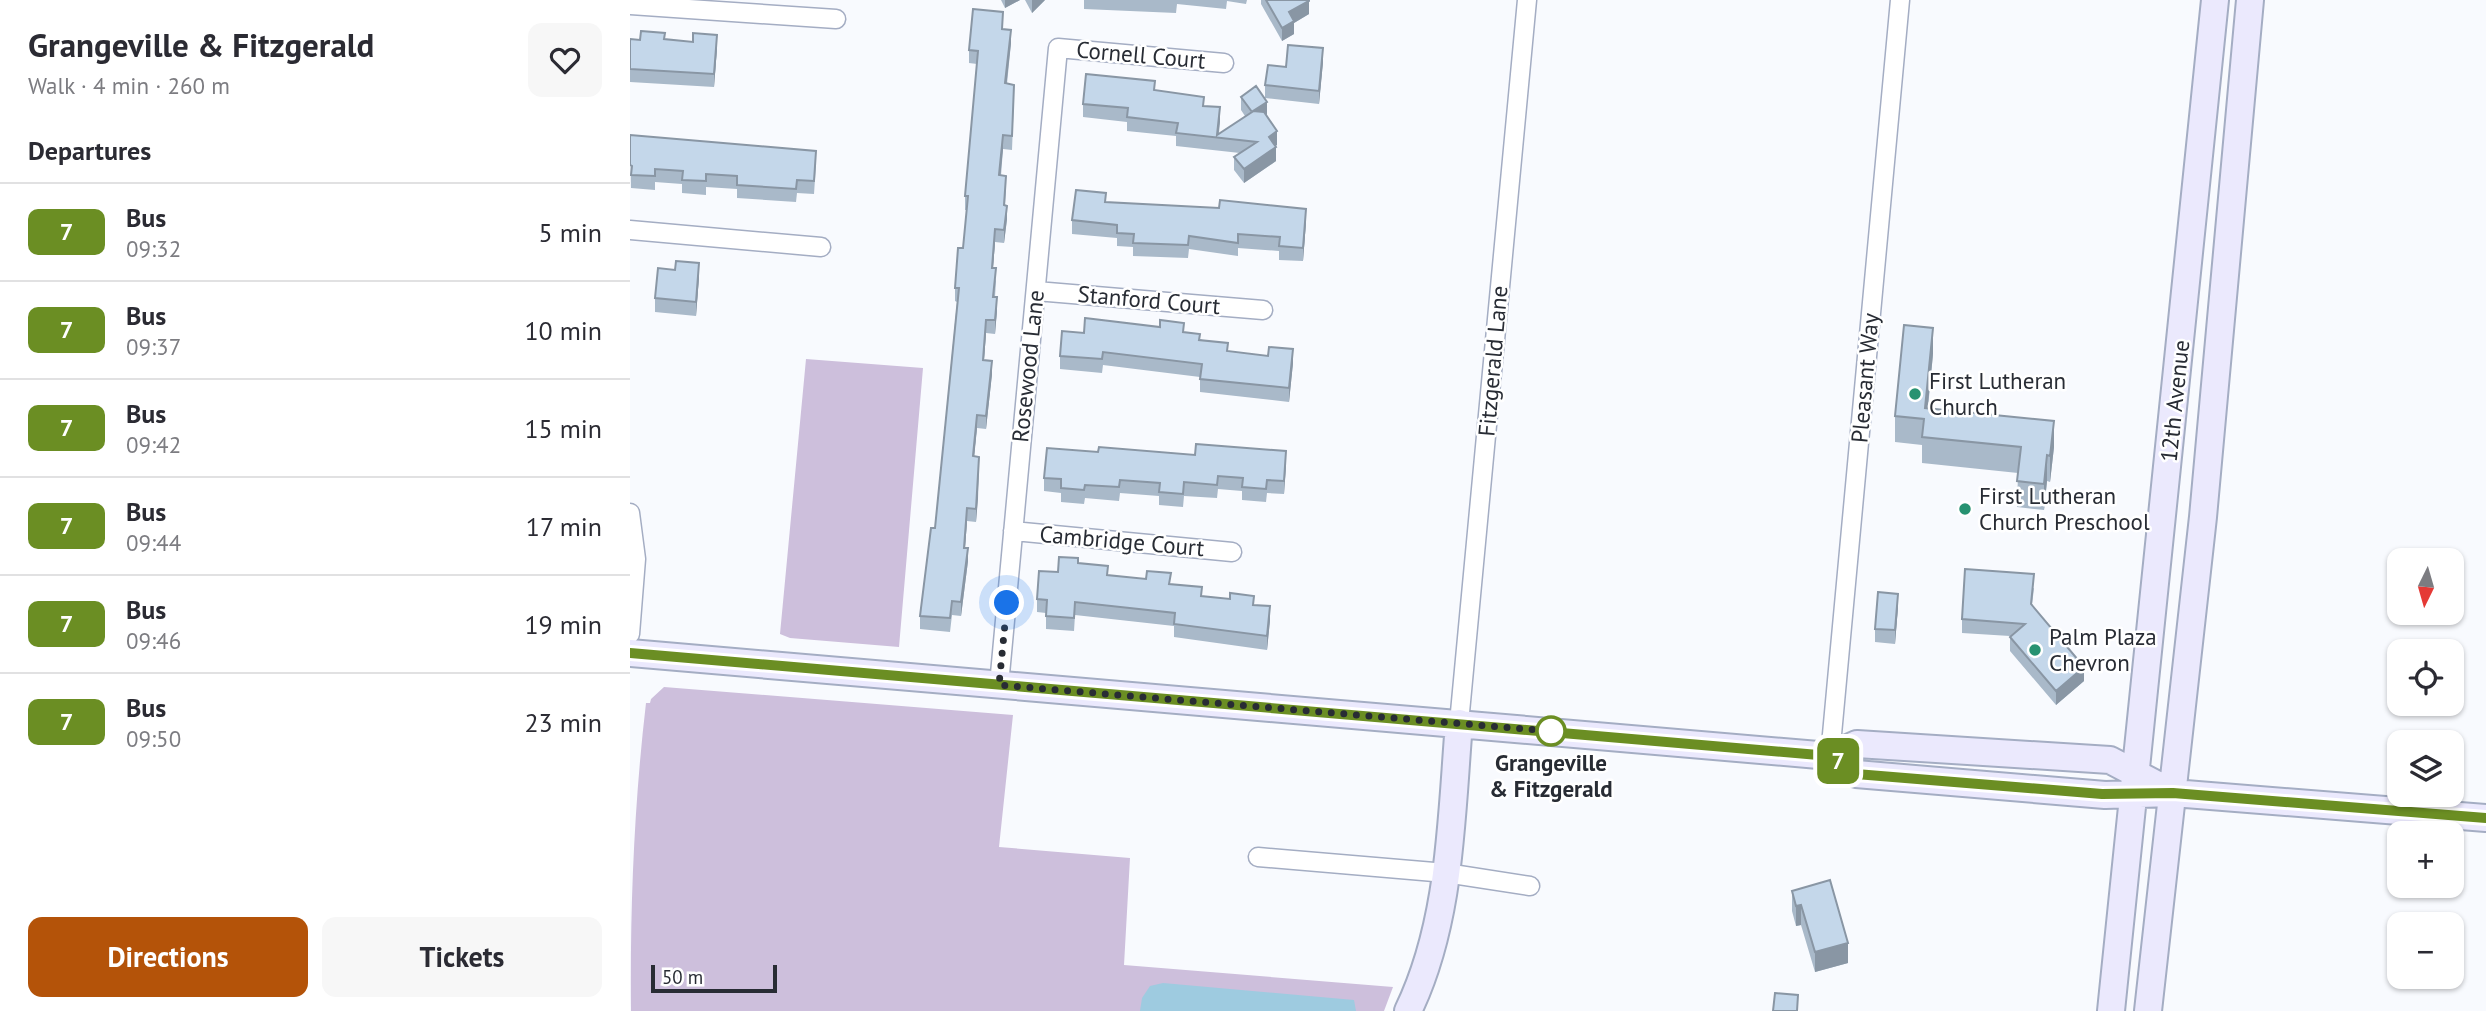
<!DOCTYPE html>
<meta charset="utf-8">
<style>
body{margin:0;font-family:"PT Sans",sans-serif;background:#f7f7f7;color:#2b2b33;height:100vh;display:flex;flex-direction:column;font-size:26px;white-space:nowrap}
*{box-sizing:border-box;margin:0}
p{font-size:23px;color:#7c7c81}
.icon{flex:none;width:38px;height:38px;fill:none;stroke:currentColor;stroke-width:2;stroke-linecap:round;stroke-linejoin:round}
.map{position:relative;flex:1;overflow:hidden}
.side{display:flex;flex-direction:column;background:#fff;width:630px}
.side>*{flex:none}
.badge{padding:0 14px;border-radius:10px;font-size:24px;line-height:46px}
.needle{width:46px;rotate:185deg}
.fabs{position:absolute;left:1757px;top:548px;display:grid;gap:14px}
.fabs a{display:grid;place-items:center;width:77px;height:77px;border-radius:14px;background:#fff;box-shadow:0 2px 5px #0004;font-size:35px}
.scale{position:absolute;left:21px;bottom:18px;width:126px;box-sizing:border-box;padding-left:7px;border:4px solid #282c34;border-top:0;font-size:19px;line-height:24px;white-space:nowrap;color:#282c34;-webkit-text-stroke:5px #fff;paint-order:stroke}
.you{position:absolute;width:35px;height:35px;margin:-18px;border:5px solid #fff;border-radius:50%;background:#1a73e8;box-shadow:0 0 0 10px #1a73e833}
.map>.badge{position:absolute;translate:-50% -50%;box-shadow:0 0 0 4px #fff}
h2{padding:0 28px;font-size:26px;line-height:63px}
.round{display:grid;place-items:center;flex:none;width:74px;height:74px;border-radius:14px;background:#f7f7f7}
.head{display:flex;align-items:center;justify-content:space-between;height:119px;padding:0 28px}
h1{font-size:33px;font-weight:600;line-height:52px}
.cta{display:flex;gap:14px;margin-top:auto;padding:14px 28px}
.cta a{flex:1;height:80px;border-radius:14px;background:#b45309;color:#fff;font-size:28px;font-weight:600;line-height:80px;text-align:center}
.cta a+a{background:#f7f7f7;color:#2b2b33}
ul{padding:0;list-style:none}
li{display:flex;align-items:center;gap:21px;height:98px;padding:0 28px;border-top:2px solid #e1e1e2}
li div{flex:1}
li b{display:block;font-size:26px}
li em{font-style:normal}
li .badge{min-width:77px;font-weight:700;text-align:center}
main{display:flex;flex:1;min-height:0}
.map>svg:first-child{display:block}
</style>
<main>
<section class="side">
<div class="head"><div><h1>Grangeville &amp; Fitzgerald</h1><p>Walk · 4 min · 260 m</p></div><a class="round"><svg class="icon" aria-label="heart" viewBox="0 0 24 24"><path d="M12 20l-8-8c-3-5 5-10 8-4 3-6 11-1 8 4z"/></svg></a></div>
<h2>Departures</h2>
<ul>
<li><span class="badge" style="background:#6b8e23;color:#fff">7</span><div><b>Bus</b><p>09:32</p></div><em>5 min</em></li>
<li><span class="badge" style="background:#6b8e23;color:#fff">7</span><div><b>Bus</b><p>09:37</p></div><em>10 min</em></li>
<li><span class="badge" style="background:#6b8e23;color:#fff">7</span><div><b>Bus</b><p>09:42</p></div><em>15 min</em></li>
<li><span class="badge" style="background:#6b8e23;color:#fff">7</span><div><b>Bus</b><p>09:44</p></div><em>17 min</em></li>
<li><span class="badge" style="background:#6b8e23;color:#fff">7</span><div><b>Bus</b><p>09:46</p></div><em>19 min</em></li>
<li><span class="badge" style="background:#6b8e23;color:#fff">7</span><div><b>Bus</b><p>09:50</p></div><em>23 min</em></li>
</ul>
<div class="cta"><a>Directions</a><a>Tickets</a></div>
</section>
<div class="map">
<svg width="1856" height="1011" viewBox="0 0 1856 1011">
<rect width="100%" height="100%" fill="#f8fafe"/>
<path fill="#cdbfdc" d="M176 359 293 368 269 647 160 638 150 634Z
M34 687 383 715 369 847 500 858 494 965 763 987 754 1011H1C0 908 4 805 16 703H20L21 699Z"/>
<path fill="#9ecbe0" d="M533 983 724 1000 726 1011H510L512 998 520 986Z"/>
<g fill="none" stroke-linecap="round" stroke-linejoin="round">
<g stroke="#a4adc3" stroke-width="21">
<path id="street" d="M0 5 206 19
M0 230 191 247
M406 291 633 310
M0 513 6 559 0 634
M383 531 602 552
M369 685 428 48 594 63
M829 723 897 0
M1200 756 1270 0
M628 857 816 873 900 886"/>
</g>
<g stroke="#a4adc3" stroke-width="30">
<path id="secondary" d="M0 653 1200 756 1227 744 1480 760 1543 793
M1200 756 1226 774 1475 795 1543 793 1856 818
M778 1011C821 922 821 820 829 723
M1481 1011 1585 0
M1518 1011 1573 517 1620 0"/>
</g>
<use href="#street" stroke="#fff" stroke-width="18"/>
<use href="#secondary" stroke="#ebe9fd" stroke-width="26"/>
</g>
<path fill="#a9b9c9" d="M371 0H390L375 8Z
M395 0H415L402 13Z
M454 0H617L616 4 597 1 596 9 547 4 546 13 454 9Z
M631 0H679V14L664 23V34L652 41 631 4Z
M373 29 381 43 377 84 384 98 382 150 373 149 371 176 376 189 375 206 377 219 374 243 365 242 363 268 366 281 365 297 367 310 365 334 356 333 354 360 362 374 356 429 347 428 344 456 349 470 346 522 337 521 335 548 338 561 331 616 322 615 320 632 290 629V616L305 528 327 302 325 301V288L333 248 337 210H335V196L347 64 339 63V50Z
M0 39 10 40 35 39 87 48 84 87 0 82Z
M693 62 689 104 635 98V85L656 67Z
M525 90 574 106 590 121 589 134 615 116 611 110V97L636 115 647 145 645 146 646 161 614 183 604 170V157L610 153 546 146V136L497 131V122L453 117V104Z
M0 135 186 164 184 194 167 193 166 202 107 198V189L76 187V195L52 193V184L25 182V190L1 188Z
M476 202 676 222 673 261 649 260V251L608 248V256L559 249 558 258 503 256V247L487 246V238L442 234V220Z
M69 277 66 316 25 312V298Z
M554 332 598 351 663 363 659 402 570 392V377L473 365 472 373 430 369V356L454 333Z
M1303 354 1298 408 1424 447 1420 482 1417 481 1414 510 1387 507 1388 473 1292 463V445L1265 442V416Z
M468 452 656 464 654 494 637 493 636 502 612 500V491L588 489 587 498 554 496 553 507 529 505V496L490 493 489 501 455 498 454 504 431 502V493L414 491V478Z
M448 563 478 575 541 584 572 597 624 605 640 620 637 650 544 637V626L445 615 444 631 416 629V613L407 612V599L428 572Z
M1404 588 1402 605 1454 681 1426 705 1380 651V636L1332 633V619Z
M1268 607 1265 644 1245 642V629Z
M1162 891 1218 963 1185 972 1171 925 1166 926 1162 911Z"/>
<path fill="#8996a4" d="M375 0H390L375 8Z
M402 0H415L402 13Z
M679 1V14L664 23V34L652 41V28L659 12Z
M381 30V43L375 97V83Z
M87 35V48L84 87V74Z
M693 48V62L689 104V91Z
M637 102V115L623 111Z
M590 107V121L588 137H587Z
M647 131V145L639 150V137Z
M373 135V149L369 189V175Z
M646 147V161L614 183V169Z
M377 206V219L374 243V230Z
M676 209V222L673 261V248Z
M365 229V242L362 281V268Z
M69 263V277L66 316V302Z
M367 297V310L365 334V320Z
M356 320V333L353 373V360Z
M1303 328V354L1295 434V408Z
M663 349V363L659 402V388Z
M362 361V374L356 429V416Z
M347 415V428L343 469V456Z
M1424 421V447L1420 482V456Z
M656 451V464L654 494V481Z
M1417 455V481L1414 510V484Z
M349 457 348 499 346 522V509Z
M337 508V521L334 561V548Z
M338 548V561L331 616V602Z
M1268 594V607L1265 644V630Z
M640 606V620L637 650V636Z
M1454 667V681L1426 705V691Z
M1171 905V925L1166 926V906Z
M1218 943V963L1185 972V952Z"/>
<path fill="#c4d7ea" stroke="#8996a4" stroke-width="2" d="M636 0H679V1L659 12 664 21 652 28Z
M343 9 373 12 372 29 381 30 375 83 384 85 382 136 373 135 369 175 376 176 374 205 377 206 374 230 365 229 362 268H366L363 297H367L365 320H356L353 360 362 361 356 416 347 415 343 456 349 457 346 509 337 508 334 548H338L331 602 322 601 320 618 290 616 301 528H305L329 288H325L328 248H333L338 196H335L348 51 339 50Z
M11 31 35 33 34 39 63 42V33L87 35 84 74 0 69V39L10 40Z
M658 45 693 48 689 91 635 85 638 65 656 67Z
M456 74 525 81 524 90 574 97 573 106 590 107 587 135 622 112 611 97 626 86 637 102 623 111 634 112 647 131 639 137 646 147 614 169 604 157 627 142 546 133 548 123 497 117 498 108 453 104Z
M0 135 186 151 184 181 167 180 166 189 107 185V176L76 174V181L52 180 53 171 25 169V176L1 175 2 166 0 165Z
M446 190 476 193 475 202 589 208 590 200 676 209 673 248 649 246 650 237 608 234V243L559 236 558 245 503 243 504 234 487 233V225L442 220Z
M46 261 69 263 66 302 25 298 28 268 45 270Z
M455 318 530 327V320L554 323 553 332 570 334 569 340 598 343 597 351 638 356 639 347 663 349 659 388 570 379 572 364 473 352 472 359 430 356 432 331 454 333Z
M1274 325 1303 328 1295 408 1424 421 1420 456 1417 455 1414 484 1387 481 1391 447 1292 437 1294 419 1265 416Z
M566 444 656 451 654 481 637 480 636 489 612 487 613 478 588 476 587 485 554 482 553 494 529 492 530 483 490 480 489 487 455 485 454 490 431 488V479L414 478 417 448 468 452 469 447 565 455Z
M429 557 448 558V563L478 566 477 575 516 579 517 571 541 573 539 584 572 587 571 596 600 599V593L624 596 623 605 640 606 637 636 544 624 545 613 445 602 444 618 416 616 417 600 407 599 409 571 428 572Z
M1335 569 1404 574 1401 604 1454 667 1426 691 1380 637 1395 624 1332 619Z
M1248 592 1268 594 1265 630 1245 629Z
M1200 880 1218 943 1185 952 1171 905 1166 906 1162 891Z
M1145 993 1168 995 1167 1011H1143Z"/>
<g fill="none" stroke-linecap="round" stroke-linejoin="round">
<g stroke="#fff" stroke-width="16">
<path id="line" d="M0 653 1200 756 1226 774 1472 794 1543 793 1856 818"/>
</g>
<use href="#line" stroke="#6b8e23" stroke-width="10"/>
<path stroke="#282c34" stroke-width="7" stroke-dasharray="0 12.6" d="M377 603 369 685 931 732 921 731"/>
</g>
<g fill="#279271" stroke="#fff" stroke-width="2.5">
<circle cx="1285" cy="394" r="7"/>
<circle cx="1335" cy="509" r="7"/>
<circle cx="1405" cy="650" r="7"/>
</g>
<circle fill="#fff" stroke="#6b8e23" stroke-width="3.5" cx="921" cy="731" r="14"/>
<g text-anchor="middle" stroke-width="5" stroke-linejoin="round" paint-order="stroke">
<g font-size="23" fill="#282c34" stroke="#fff">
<text transform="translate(511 55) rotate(5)" y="8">Cornell Court</text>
<text transform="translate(519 300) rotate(5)" y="8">Stanford Court</text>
<text transform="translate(863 361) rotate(-85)" y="8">Fitzgerald Lane</text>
<text transform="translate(398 366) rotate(-84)" y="8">Rosewood Lane</text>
<text transform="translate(1235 378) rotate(-85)" y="8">Pleasant Way</text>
<text transform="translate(1545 401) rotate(-84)" y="8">12th Avenue</text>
<text transform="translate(492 541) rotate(5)" y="8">Cambridge Court</text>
</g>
<g font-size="23" fill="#282c34" stroke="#fff" text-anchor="start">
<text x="1299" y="389">First Lutheran<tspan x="1299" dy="26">Church</tspan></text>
<text x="1349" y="504">First Lutheran<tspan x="1349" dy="26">Church Preschool</tspan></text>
<text x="1419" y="645">Palm Plaza<tspan x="1419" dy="26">Chevron</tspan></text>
</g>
<g font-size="23" font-weight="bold" fill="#282c34" stroke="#fff">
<text x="921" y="771">Grangeville<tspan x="921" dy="26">&amp; Fitzgerald</tspan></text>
</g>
</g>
</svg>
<div class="fabs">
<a><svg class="needle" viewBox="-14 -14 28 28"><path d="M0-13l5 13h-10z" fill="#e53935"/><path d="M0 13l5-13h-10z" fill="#7c7c81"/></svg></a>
<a><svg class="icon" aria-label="locate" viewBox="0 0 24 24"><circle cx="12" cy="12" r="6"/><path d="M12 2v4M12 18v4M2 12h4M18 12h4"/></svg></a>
<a><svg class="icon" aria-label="layers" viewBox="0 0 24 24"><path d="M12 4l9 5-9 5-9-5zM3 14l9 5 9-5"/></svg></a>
<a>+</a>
<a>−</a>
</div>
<div class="scale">50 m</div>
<div class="you" style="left:377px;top:603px"></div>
<b class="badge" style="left:1208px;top:761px;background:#6b8e23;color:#fff">7</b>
</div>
</main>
